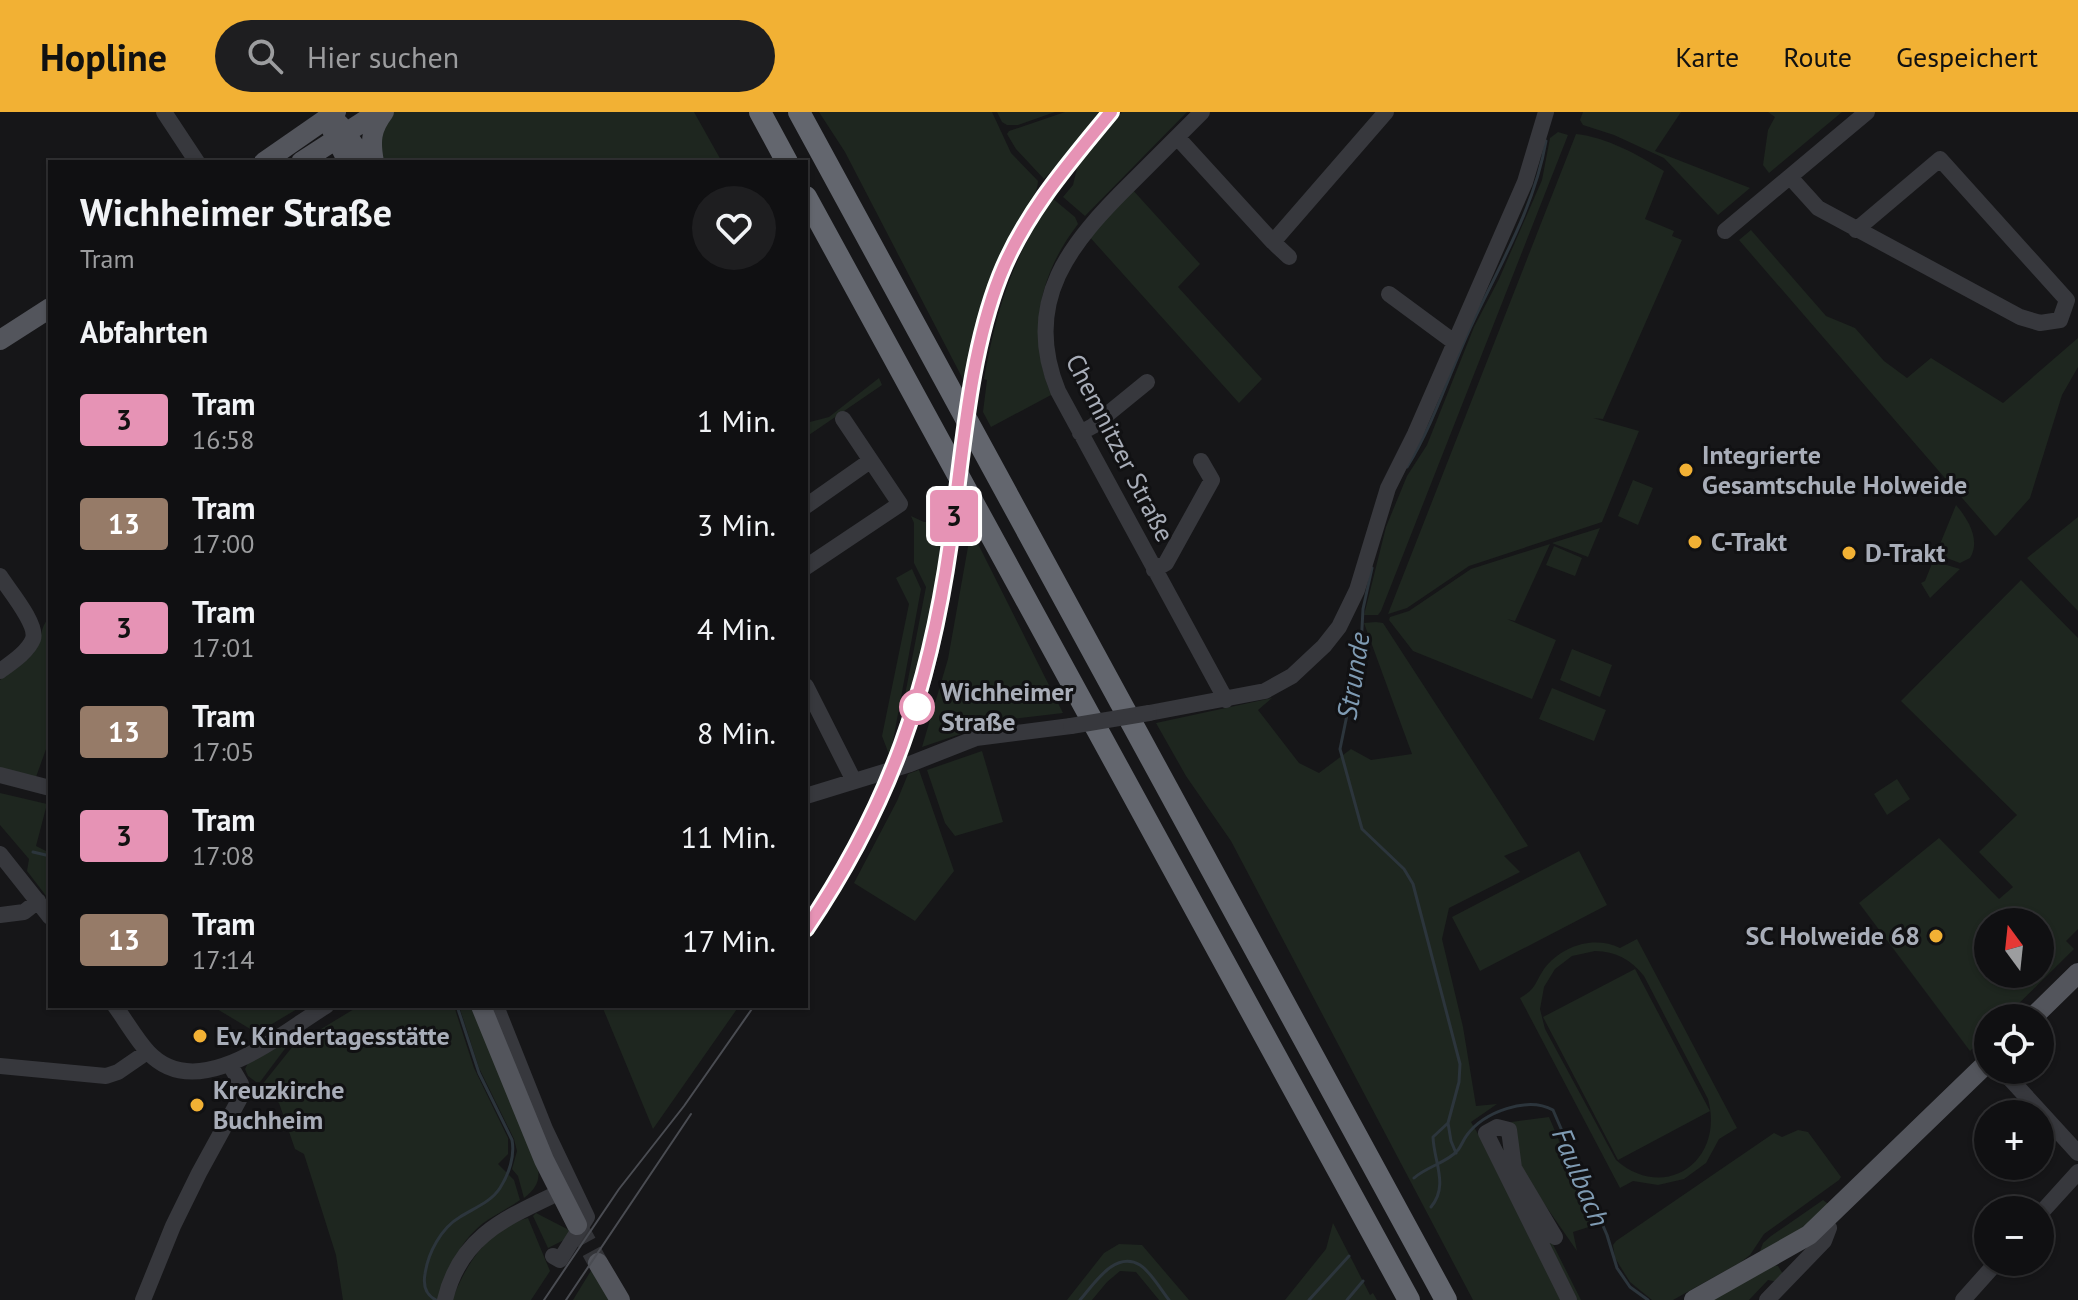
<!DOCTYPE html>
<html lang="de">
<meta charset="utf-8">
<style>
body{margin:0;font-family:"PT Sans",sans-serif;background:#1e1e20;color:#f1f3f6;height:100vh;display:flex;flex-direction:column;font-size:30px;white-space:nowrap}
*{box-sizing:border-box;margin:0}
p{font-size:26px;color:#9c9d9f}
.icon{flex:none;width:44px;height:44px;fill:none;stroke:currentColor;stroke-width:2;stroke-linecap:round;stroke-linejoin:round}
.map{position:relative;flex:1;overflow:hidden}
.details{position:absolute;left:48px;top:48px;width:760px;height:848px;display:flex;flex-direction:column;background:#101012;border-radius:0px;box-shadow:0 2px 6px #0004,0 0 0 2px #303032}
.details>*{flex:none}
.badge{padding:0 16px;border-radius:6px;font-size:28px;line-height:52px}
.needle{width:52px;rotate:345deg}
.fabs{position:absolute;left:1974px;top:796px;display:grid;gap:16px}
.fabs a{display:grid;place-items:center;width:80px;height:80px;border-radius:50%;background:#101012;box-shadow:0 2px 6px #0004,0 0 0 2px #303032;font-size:40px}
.map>.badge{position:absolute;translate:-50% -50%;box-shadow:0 0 0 4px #fff}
h2{padding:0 32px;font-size:30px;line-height:72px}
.round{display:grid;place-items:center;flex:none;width:84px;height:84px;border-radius:42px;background:#1e1e20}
.headline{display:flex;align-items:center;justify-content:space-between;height:136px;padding:0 32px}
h1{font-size:38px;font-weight:800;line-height:60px}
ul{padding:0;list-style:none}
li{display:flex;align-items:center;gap:24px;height:104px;padding:0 32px}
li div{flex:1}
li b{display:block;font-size:30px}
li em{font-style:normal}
li .badge{min-width:88px;font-weight:700;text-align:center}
header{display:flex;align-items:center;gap:48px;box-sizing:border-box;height:112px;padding:0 40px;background:#f2b134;color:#111}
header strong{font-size:38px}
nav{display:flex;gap:44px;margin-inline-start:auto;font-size:28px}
.search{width:560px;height:72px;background:#1e1e20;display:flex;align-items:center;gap:20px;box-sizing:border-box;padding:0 28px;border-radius:44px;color:#9c9d9f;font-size:30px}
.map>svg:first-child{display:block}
</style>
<header>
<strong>Hopline</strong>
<div class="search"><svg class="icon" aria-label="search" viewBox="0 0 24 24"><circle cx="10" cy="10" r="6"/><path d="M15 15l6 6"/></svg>Hier suchen</div>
<nav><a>Karte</a><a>Route</a><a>Gespeichert</a></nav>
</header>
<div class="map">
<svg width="2078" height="1188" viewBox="0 0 2078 1188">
<rect width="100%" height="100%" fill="#161618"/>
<path fill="#1e261f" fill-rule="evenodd" d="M394 0H694L722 50H382L378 25Z
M819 0H992L1011 41 1038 69C1037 90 1015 110 1007 130 988 177 976 225 967 275L845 40Z
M997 0H1055L1018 13H1007L1002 10Z
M1065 0H1106L1044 67 1016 37 1007 22 1009 19Z
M1122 0H1187L1085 104 1063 85 1073 73 1078 52Z
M1583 0H1681L1655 39 1750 76 1718 103 1664 46 1614 23 1583 13 1580 8Z
M1768 0H1842L1769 61 1763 53 1768 18 1775 5Z
M1558 20 1568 23 1381 499 1378 503H1364L1386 415 1407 364 1427 333 1474 215 1499 167 1542 68 1550 26Z
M1576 22C1606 25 1639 43 1664 59L1645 107 1674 119 1672 124 1682 128 1603 307 1593 306 1639 319 1602 410 1469 454 1407 496 1388 502Z
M1131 76 1200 152 1178 175 1262 267 1239 291 1087 122Z
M1052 86 1075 105 1078 112C1038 164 1027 221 1051 283L991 315 983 300 987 268 984 267C997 195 1012 148 1052 86Z
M1751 118 1826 204 1855 216 1884 249 1907 266 1931 246 2003 291 2078 226V255L2062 283 2030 386 1997 423 1995 424 1739 128Z
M879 266 882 273 806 325V311L829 305Z
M1633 368 1653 376 1638 413 1618 404Z
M1956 393C1968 407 1981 428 1970 446L1960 451 1936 442Z
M911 404 924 410 937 409 942 416 935 479 913 586 905 583 926 475 914 451V411Z
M2078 405V499L2027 446Z
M1600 416 1588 445 1552 431Z
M971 418 1063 601 1002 608 922 635 948 547Z
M1550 432 1515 509 1507 507 1556 528 1532 587 1413 539 1389 508 1390 505 1409 499 1471 457Z
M1554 434 1582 446 1575 464 1546 453Z
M1933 449 1960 457 1930 486 1921 471 1925 469Z
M912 457 921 477 890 645 882 624 909 492 896 466Z
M2021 468 2078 526V817L2066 829 2074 837 2004 906H1988V921L1970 939 1859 791 1939 726 1999 787 2013 775 1979 740 2017 703 1901 589ZM1988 810H2040V862H1988Z
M50 505V626L36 665 0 656V568C12 559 32 548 38 533 43 521 40 515 50 505Z
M1376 510 1383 511 1528 734 1504 744 1520 760 1449 796 1442 827 1463 915 1476 994 1497 992 1471 1010 1481 1027 1495 1023 1522 1071 1581 1188H1473L1231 729 1186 664 1156 611 1272 586 1258 598 1299 651 1319 661 1351 637 1371 648 1412 642 1364 511Z
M1572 537 1612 553 1600 585 1560 568Z
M1552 576 1606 598 1594 629 1539 607Z
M982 639 1003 710 955 724 945 711 927 658Z
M919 658 954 759 915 809 854 771 897 689 908 662Z
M1897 667 1910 687 1887 703 1874 682Z
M0 681 47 692 36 734 50 741V789L27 759 29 747 0 713Z
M1579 739 1607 793 1480 859 1452 805Z
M1637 827 1737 1016 1719 1027 1706 1051 1684 1067 1658 1073 1633 1069 1620 1076 1520 886C1537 876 1534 872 1544 857 1561 834 1594 823 1620 836ZM1595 839C1616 839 1631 848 1644 864L1708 987C1725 1049 1665 1091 1616 1048L1545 917 1540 897 1544 875 1555 857 1572 844Z
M1635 857 1710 999 1618 1048 1543 905Z
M212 894H302L257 921Z
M359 894H454L474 956 508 1026V1042L498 1052 514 1068 520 1088C509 1096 494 1103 482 1112 458 1132 447 1158 439 1188H343L336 1143 304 1042 295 1037 279 991 261 974 293 934Z
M459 894H471L537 1051C541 1068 537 1076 524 1086L518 1064 512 1057 517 1039 514 1027 479 956Z
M602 894H739L653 1017Z
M283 930H287V934L260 970H256L248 964 245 957 248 951Z
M1549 1005 1595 1113 1573 1120 1577 1139 1518 1054 1516 1022 1511 1010Z
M1798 1018 1808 1020 1841 1065 1839 1068 1764 1122 1750 1143 1741 1150 1673 1188H1652L1630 1170 1615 1146 1613 1133 1616 1129 1774 1021 1782 1025Z
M1823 1088 1832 1095 1817 1110 1759 1142 1763 1131 1771 1124Z
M536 1101 569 1118 570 1125 548 1136 533 1104Z
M528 1106 550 1159 531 1188H452C467 1151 487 1117 528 1106Z
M1333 1111 1370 1183 1373 1181 1377 1188H1285L1326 1137Z
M1119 1132 1142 1133 1189 1188H1159L1136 1160 1120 1159 1107 1170 1092 1188H1067L1104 1141Z
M1774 1153 1778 1154 1783 1162 1778 1170 1768 1168 1749 1188H1706Z
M592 1157 612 1188H573Z"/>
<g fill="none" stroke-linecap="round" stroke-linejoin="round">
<path stroke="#2c353c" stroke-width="3" d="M1407 355C1435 310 1450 258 1473 210 1501 151 1535 93 1546 29
M1372 456 1363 497 1361 535 1340 637 1362 717 1404 757 1413 772 1460 952 1459 970 1448 1011 1433 1025C1434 1051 1449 1073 1431 1095
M33 740 50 744
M1448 1011 1451 1029 1456 1041
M1414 1066C1426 1055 1448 1050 1457 1039 1461 1035 1463 1028 1467 1023 1484 1000 1527 984 1553 998L1607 1123 1617 1156 1630 1175 1648 1188
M436 1188C426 1183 423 1173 425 1162 428 1141 441 1116 460 1105 474 1096 491 1090 500 1076 509 1062 515 1044 512 1028L479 961 457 894
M1080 1188C1094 1172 1115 1138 1140 1153 1151 1160 1161 1178 1169 1188
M1309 1188 1349 1144
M1347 1188 1363 1169"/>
<path stroke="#333438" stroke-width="20" stroke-dasharray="20 10" stroke-linecap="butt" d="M577 1113 598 1151"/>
<path stroke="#37383d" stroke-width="16" d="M164 0 197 50
M1202 0C1179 23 1156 46 1132 70 1071 130 1021 189 1058 279L1226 588
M1177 25 1273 130 1386 0
M1790 65 1818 96 2020 205 2040 211 2060 208 2067 188 1940 47 1856 118
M1725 119 1867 0
M1273 130 1289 145
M1389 182 1454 230
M1080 321 1093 314 1147 270
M806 394 870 349
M806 455 900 392 843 307
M1154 458 1166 451 1212 368 1201 349
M0 464C8 477 38 512 33 527 28 540 11 551 0 559
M806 574 854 669
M1149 601 1265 579 1292 564 1324 534 1339 515 1357 478 1388 376 1415 322 1525 70 1546 0
M0 663 50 676
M806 684 910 652 976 626 1071 614
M0 742 50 805
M0 803 24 800 38 789
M115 894C126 909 136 927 148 940 198 994 280 922 326 894
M496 894 545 1017 587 1105 560 1148 553 1144
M0 954 106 964 118 960 147 940
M2002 958 2078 1041
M2040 1102 2078 1060
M1555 1125 1514 1056 1509 1018 1497 1015 1486 1021 1569 1188
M143 1188 173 1114 199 1061 239 988 241 972 230 953
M445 1188C460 1124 506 1106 560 1080
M1767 1188 1824 1129 1829 1116 1824 1111
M1963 1188 1997 1150"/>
<path stroke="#53555c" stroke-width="20" d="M339 12 366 50
M332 18 348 50
M264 50 336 0
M301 50 378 0
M374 50C370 29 371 17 384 0
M0 228 50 196
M481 894 544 1048 577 1113
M2032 906 2078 861
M598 1151 620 1188
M1694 1188 1809 1123 1988 950"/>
<path stroke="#63666e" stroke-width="22" d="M760 0 787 50
M799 0 1446 1188
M806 85 1409 1188"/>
<path stroke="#4a4c52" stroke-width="2" d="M806 829C874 727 926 619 946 497 955 437 963 377 971 317 979 265 986 213 1005 164 1031 101 1075 52 1118 0
M544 1188 619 1077 684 994 754 894
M566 1188 691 1002"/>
<path stroke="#37383d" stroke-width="16" d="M1071 614 1149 601"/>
</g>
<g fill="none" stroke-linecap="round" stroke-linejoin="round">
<g stroke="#fff" stroke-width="18">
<path id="line" d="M806 817C890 693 929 579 950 431 963 344 968 246 1000 164 1025 101 1069 51 1111 0"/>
</g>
<use href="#line" stroke="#e693b5" stroke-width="12"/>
</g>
<g fill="#f2b134" stroke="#111113" stroke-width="3">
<circle cx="1686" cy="358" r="8"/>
<circle cx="1695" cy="430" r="8"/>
<circle cx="1849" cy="441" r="8"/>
<circle cx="1936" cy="824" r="8"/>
<circle cx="200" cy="924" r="8"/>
<circle cx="197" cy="993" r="8"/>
</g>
<circle fill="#fff" stroke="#e693b5" stroke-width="4" cx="917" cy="595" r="16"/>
<g text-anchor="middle" stroke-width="6" stroke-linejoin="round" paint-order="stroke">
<g font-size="26" fill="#a8adb8" stroke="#111113">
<text transform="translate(1120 336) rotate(63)" y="9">Chemnitzer Straße</text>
</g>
<g font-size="26" font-weight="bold" fill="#a8adb8" stroke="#111113" text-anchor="start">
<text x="1702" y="352">Integrierte<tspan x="1702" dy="30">Gesamtschule Holweide</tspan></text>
<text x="1711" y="439">C-Trakt</text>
<text x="1865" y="450">D-Trakt</text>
<text x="1920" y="833" text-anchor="end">SC Holweide 68</text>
<text x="216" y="933">Ev. Kindertagesstätte</text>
<text x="213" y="987">Kreuzkirche<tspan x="213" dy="30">Buchheim</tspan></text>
</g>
<g font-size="26" font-weight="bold" fill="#a8adb8" stroke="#111113" text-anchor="start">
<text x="941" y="589">Wichheimer<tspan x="941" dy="30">Straße</tspan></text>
</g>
<g font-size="28" font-style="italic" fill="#7f9bb3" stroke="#111113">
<text transform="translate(1353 564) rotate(-81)" y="10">Strunde</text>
<text transform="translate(1581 1065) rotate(67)" y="10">Faulbach</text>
</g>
</g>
</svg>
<div class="fabs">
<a><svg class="needle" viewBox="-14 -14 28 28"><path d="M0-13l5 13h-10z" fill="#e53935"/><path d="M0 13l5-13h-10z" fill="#9c9d9f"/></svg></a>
<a><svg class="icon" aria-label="locate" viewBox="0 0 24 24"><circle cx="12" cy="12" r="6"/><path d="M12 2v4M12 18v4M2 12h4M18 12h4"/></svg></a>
<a>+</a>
<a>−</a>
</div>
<b class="badge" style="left:954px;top:404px;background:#e693b5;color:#111">3</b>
<section class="details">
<div class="headline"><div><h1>Wichheimer Straße</h1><p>Tram</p></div><a class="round"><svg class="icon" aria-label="heart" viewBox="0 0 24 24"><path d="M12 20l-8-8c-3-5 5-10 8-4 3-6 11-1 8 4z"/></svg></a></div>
<h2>Abfahrten</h2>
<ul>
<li><span class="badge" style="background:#e693b5;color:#111">3</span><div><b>Tram</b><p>16:58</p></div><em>1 Min.</em></li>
<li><span class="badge" style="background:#967b68;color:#fff">13</span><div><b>Tram</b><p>17:00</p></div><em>3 Min.</em></li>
<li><span class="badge" style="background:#e693b5;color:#111">3</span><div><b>Tram</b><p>17:01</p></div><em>4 Min.</em></li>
<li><span class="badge" style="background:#967b68;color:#fff">13</span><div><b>Tram</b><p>17:05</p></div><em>8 Min.</em></li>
<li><span class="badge" style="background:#e693b5;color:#111">3</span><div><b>Tram</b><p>17:08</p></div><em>11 Min.</em></li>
<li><span class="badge" style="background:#967b68;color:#fff">13</span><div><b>Tram</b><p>17:14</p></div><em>17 Min.</em></li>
</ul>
</section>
</div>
